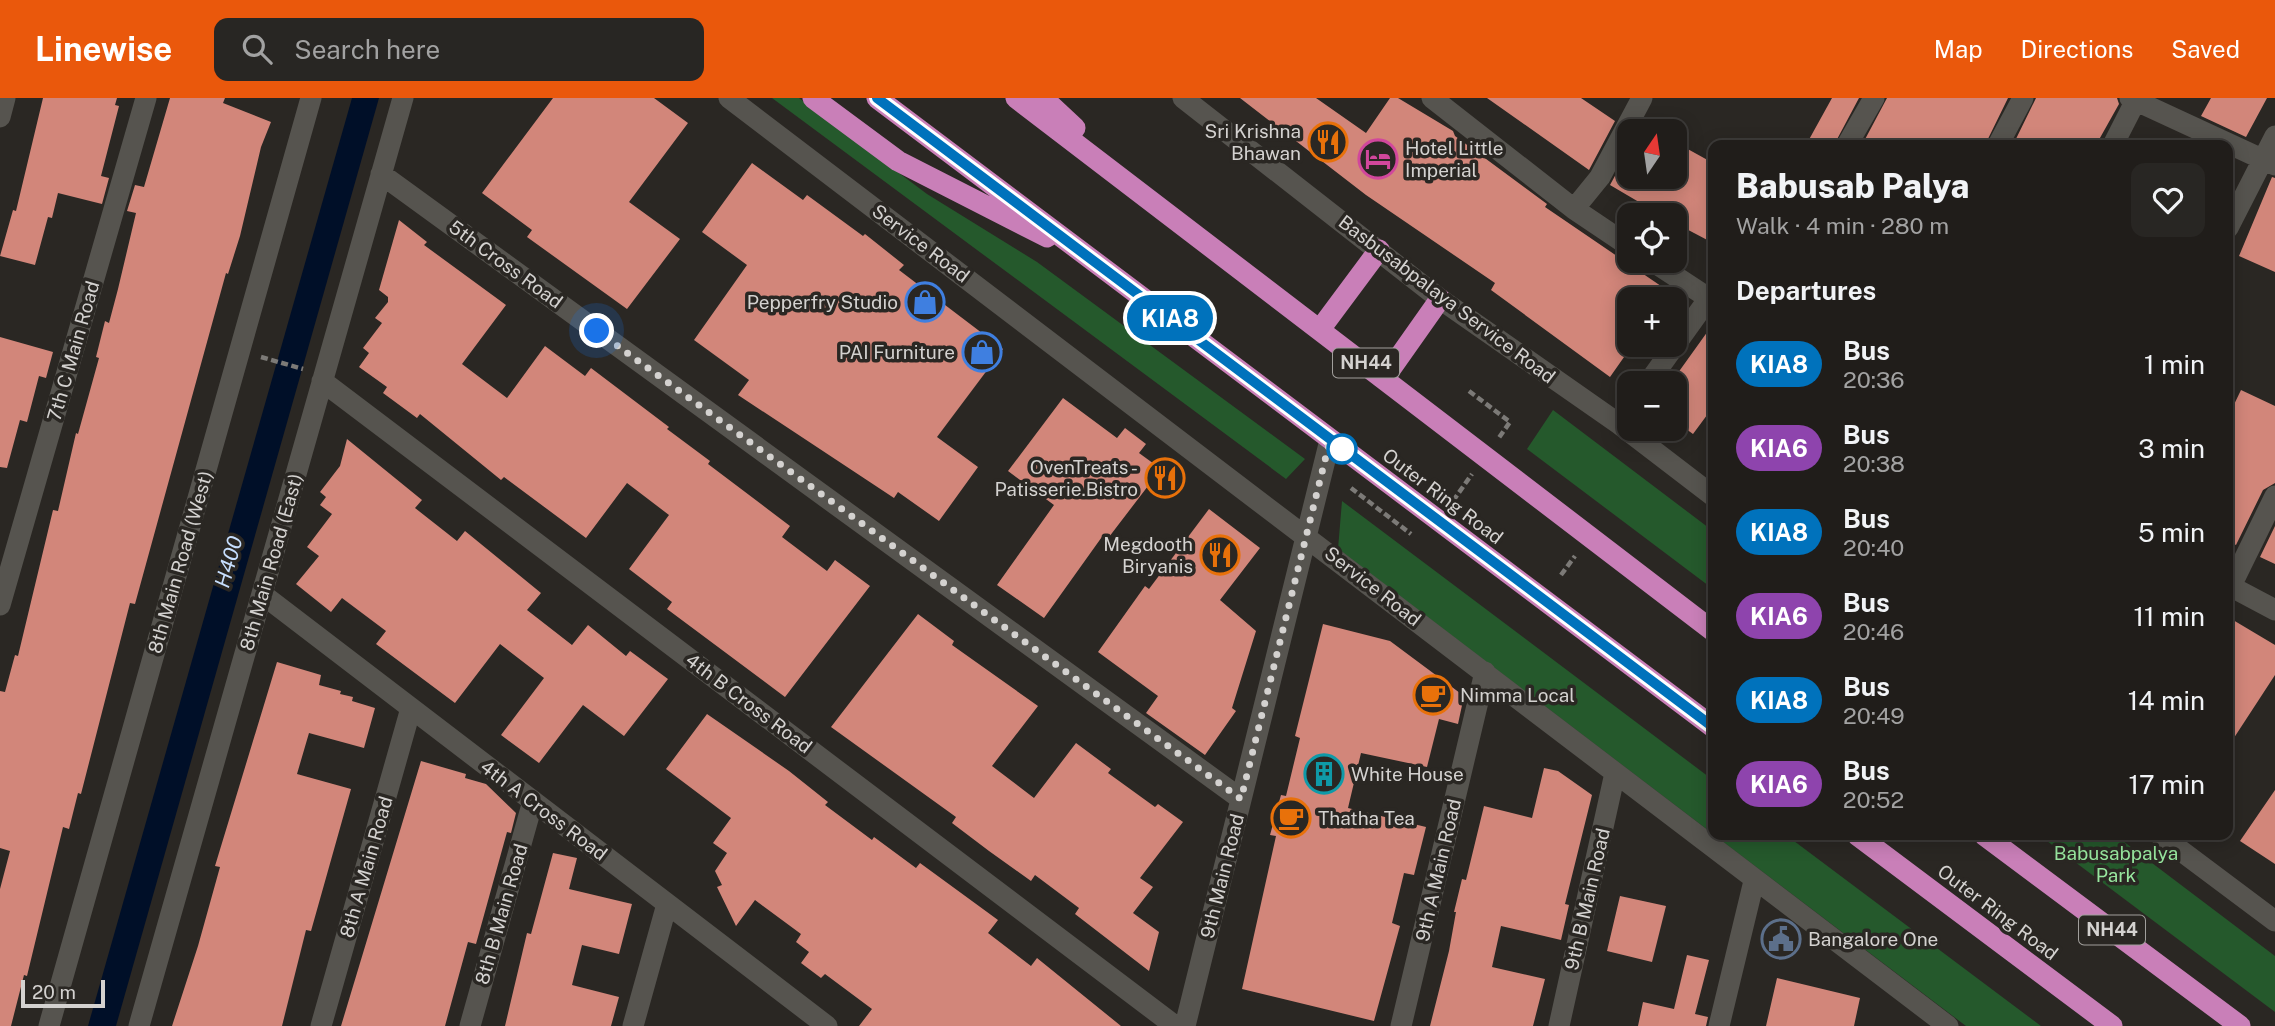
<!DOCTYPE html>
<meta charset="utf-8">
<style>
body{margin:0;font-family:"Public Sans",sans-serif;background:#282623;color:#f1f3f6;height:100vh;display:flex;flex-direction:column;font-size:26px;white-space:nowrap}
*{box-sizing:border-box;margin:0}
p{font-size:23px;color:#a2a2a2}
.icon{flex:none;width:38px;height:38px;fill:none;stroke:currentColor;stroke-width:2;stroke-linecap:round;stroke-linejoin:round}
.map{position:relative;flex:1;overflow:hidden}
.details{position:absolute;left:1708px;top:42px;width:525px;height:700px;display:flex;flex-direction:column;background:#201d1a;border-radius:14px;box-shadow:0 4px 18px #0003,0 0 0 2px #3d3b39}
.details>*{flex:none}
.badge{padding:0 14px;border-radius:23px;font-size:24px;line-height:46px}
.needle{width:46px;rotate:13deg}
.controls{position:absolute;left:1617px;top:21px;display:grid;gap:14px}
.controls a{display:grid;place-items:center;width:70px;height:70px;border-radius:14px;background:#201d1a;box-shadow:0 4px 18px #0003,0 0 0 2px #3d3b39;font-size:35px}
.scale{position:absolute;left:21px;bottom:18px;width:84px;box-sizing:border-box;padding-left:7px;border:4px solid #d4d2d0;border-top:0;font-size:19px;line-height:24px;white-space:nowrap;color:#d4d2d0;-webkit-text-stroke:5px #2a2723;paint-order:stroke}
.you{position:absolute;width:35px;height:35px;margin:-18px;border:5px solid #fff;border-radius:50%;background:#1a73e8;box-shadow:0 0 0 10px #1a73e833}
.map>.badge{position:absolute;translate:-50% -50%;box-shadow:0 0 0 4px #fff}
h2{padding:0 28px;font-size:26px;line-height:63px}
.round{display:grid;place-items:center;flex:none;width:74px;height:74px;border-radius:14px;background:#282623}
.overview{display:flex;align-items:center;justify-content:space-between;height:119px;padding:0 28px}
h1{font-size:33px;font-weight:800;line-height:52px}
ul{padding:0;list-style:none}
li{display:flex;align-items:center;gap:21px;height:84px;padding:0 28px}
li div{flex:1}
li b{display:block;font-size:26px}
li em{font-style:normal}
li .badge{min-width:77px;font-weight:700;text-align:center}
header{display:flex;align-items:center;gap:42px;box-sizing:border-box;height:98px;padding:0 35px;background:#ea580c;color:#fff}
header strong{font-size:33px}
nav{display:flex;gap:38px;margin-inline-start:auto;font-size:24px}
.search{width:490px;height:63px;background:#282623;display:flex;align-items:center;gap:18px;box-sizing:border-box;padding:0 24px;border-radius:14px;color:#a2a2a2;font-size:26px}
.map>svg:first-child{display:block}
</style>
<header>
<strong>Linewise</strong>
<div class="search"><svg class="icon" aria-label="search" viewBox="0 0 24 24"><circle cx="10" cy="10" r="6"/><path d="M15 15l6 6"/></svg>Search here</div>
<nav><a>Map</a><a>Directions</a><a>Saved</a></nav>
</header>
<div class="map">
<svg width="2275" height="928" viewBox="0 0 2275 928">
<rect width="100%" height="100%" fill="#2a2723"/>
<path fill="#25592c" d="M772 0H799L927 96 1037 164 1305 361 1286 381Z
M1553 312 1713 433V491L1527 351Z
M1342 403 1713 682V736L1338 451Z
M1714 737H1786L2041 928H1966Z
M2039 737H2115L2275 858V914Z"/>
<path fill="#000f28" d="M352 0H379L116 928H88Z"/>
<path fill="#d2867a" d="M43 0H117L115 7 119 8 101 78 109 80 102 106 58 95 52 120 48 119 35 167 0 158 13 112 16 113Z
M170 0H225L223 5 271 24 261 49 240 138 228 176 226 175 135 506 130 505 81 696 78 695 69 731 63 729 27 878 24 877 11 928H0V791L10 753 0 750V593L5 594 15 557 18 558 53 412 58 413 76 335 78 336 99 260 96 259 105 223 109 225 118 191 136 115 127 113 135 87 144 89Z
M553 0H654L688 25 629 104 680 141 627 211 527 139 532 132 482 95Z
M1240 0H1316L1366 35 1390 0H1398L1453 33 1455 38 1547 106 1545 109 1680 201H1629V252L1610 279 1491 192 1495 185 1366 97Z
M1487 0H1581L1615 23 1589 72Z
M1832 0H1859L1834 47H1806Z
M1887 0H2008L1985 47H1862Z
M2036 0H2117L2119 6 2096 47H2013Z
M2211 0H2267L2246 39 2201 18Z
M1675 44 1713 65V145L1675 125V117H1661L1610 87 1629 52V79H1675Z
M752 65 803 102 807 97 863 138 865 136 904 167 899 172 1003 251 937 339 978 369 939 423 898 394 894 400 738 297 749 282 694 242 747 167 702 134Z
M2272 79 2275 80V174L2239 158Z
M399 122 427 144 424 147 506 207 462 266 507 300 545 248 585 278 591 270 669 329 667 331 710 363 708 366 790 428 782 439 827 473 835 462 870 488 785 599 667 511 672 504 629 471 669 417 627 385 586 440 504 379 501 382 420 316 417 320 383 295 387 289 359 269 369 255 363 250 382 225 375 220 388 204V199L379 192Z
M1713 226V309L1693 336 1675 323V279Z
M0 239 53 254 46 280 39 278 27 324 20 322 7 370 0 369Z
M2241 292 2275 308V385L2263 392 2236 447 2228 443V319Z
M1063 300 1117 340 1125 330 1146 346 1139 355 1161 371 1109 439 1104 436 1044 520 997 487 1054 407 1008 373Z
M347 341 422 402 415 410 457 443 465 433 541 495 527 512 572 547 588 527 626 558 630 553 668 581 624 638 583 607 539 665 501 637 544 580 500 546 455 605 376 546 386 533 342 500 331 514 296 486 319 458 307 449 332 416 320 407 326 399 320 394 340 368Z
M1209 411 1260 450 1220 502 1256 533 1232 610 1236 613 1205 657 1146 615 1158 598 1098 554 1145 488 1149 491Z
M2275 428V466L2260 459Z
M918 516 954 543 952 547 1038 608 992 668 1034 700 1076 645 1111 671 1108 675 1155 709 1158 706 1183 724 1140 780 1153 789 1133 815 1159 834 1149 873 1075 816 1079 810 1035 777 1031 783 989 753 952 725 956 719 831 629Z
M2228 519 2275 547V577L2228 649Z
M1323 526 1390 543 1464 598 1458 626 1439 621 1427 669 1361 655 1348 710 1426 729 1414 777 1404 775 1392 825 1400 828 1374 923 1242 891 1276 738 1270 737 1281 697 1286 698 1300 640 1295 638Z
M277 564 321 577 319 587 341 593 340 596 353 599 352 603 375 610 364 650 309 635 297 676 351 691 311 833 306 832 282 928H172L198 848 220 769 215 768Z
M707 616 789 673 828 704 825 707 872 742 874 739 916 770 920 765 998 822 988 835 1031 868 1037 860 1121 928H859L872 911 825 876 821 880 801 865 809 854 796 844 801 836 755 802 736 828 717 789 722 787 715 773 727 755 713 745 731 720 666 671Z
M421 663 466 676 465 680 486 686 516 715 511 735 507 734 476 846 468 844 445 928H341Z
M1544 670 1558 673 1592 697 1565 806 1569 807 1561 842 1501 828 1492 869 1545 881 1533 928H1430L1449 853 1456 814H1454L1462 781 1466 782 1484 708 1532 720Z
M2275 692V766L2240 743Z
M553 755 577 760 569 791 632 806 619 856 582 847 572 887 619 899 611 928H505L527 835 531 836Z
M1620 798 1666 808 1652 864 1607 853Z
M1687 857 1709 862 1695 916 1708 919 1706 928H1638L1643 904 1674 911Z
M1777 880 1860 900 1854 928H1766Z"/>
<g fill="none" stroke-linecap="round" stroke-linejoin="round">
<path stroke="#7c7a77" stroke-width="4.5" stroke-dasharray="7 3.5" stroke-linecap="butt" d="M261 259 303 271
M1469 293 1510 324 1498 341
M1351 390 1411 436
M1453 403 1472 376
M1561 477 1575 458"/>
<path stroke="#56544f" stroke-width="21" d="M729 0 1948 928
M1183 0 1440 201 1619 326 1713 398
M1432 0 1574 111 1629 148
M2130 0 2275 67
M0 19 5 0
M1847 47 1874 0
M1998 47 2023 0
M2113 47 2137 0
M381 76 1241 701
M1574 111 1600 79 1642 0
M2228 130 2275 38
M1652 163 1713 203
M322 283 1175 928
M1648 285 1709 200
M2228 487 2275 512
M2231 488 2275 398
M262 496 827 928
M0 507 146 0
M2160 737 2275 823
M49 928 311 0
M139 928 403 0
M321 928 411 610
M470 928 533 703
M633 928 667 806
M1185 928 1330 342
M1401 928 1485 574
M1559 928 1615 675
M1719 928 1754 783"/>
<path stroke="#c97fb8" stroke-width="21" d="M813 0 898 63 1047 139
M877 0 1713 629
M1016 0 1713 533
M1043 0 1075 30
M1321 230 1379 152
M1385 279 1440 201
M1857 737 2112 928
M1984 737 2240 928"/>
</g>
<g fill="none" stroke-linecap="round" stroke-linejoin="round">
<g stroke="#fff" stroke-width="16">
<path id="line" d="M877 0 1713 629"/>
</g>
<use href="#line" stroke="#0072bc" stroke-width="10"/>
<path stroke="#d4d2d0" stroke-width="7" stroke-dasharray="0 12.6" d="M597 233 1241 701 1330 342 1342 351"/>
</g>
<defs>
<g id="restaurant-ring" transform="scale(2.0125)"><circle r="9.5" fill="#2a2723" stroke="#e8710a" stroke-width="1.5"/><path d="M-5-6h1v4h1v-4h1v4h1v-4h1v5L-1.5 .5V6h-2V.5L-5-1ZM5-6V6H3V1.5H1.5Q1.5-4 5-6Z" fill="#e8710a"/></g>
<g id="hotel-ring" transform="scale(2.0125)"><circle r="9.5" fill="#2a2723" stroke="#d1479c" stroke-width="1.5"/><path d="M-6-4.5h1.5V1H6V5H4.5V3h-9V5H-6ZM-4 0a1.8 1.8 0 1 1 3.6 0ZM.5 0V-2.5h3Q6-2.5 6 0Z" fill="#d1479c"/></g>
<g id="shop-ring" transform="scale(2.0125)"><circle r="9.5" fill="#2a2723" stroke="#3f7fe0" stroke-width="1.5"/><path d="M-5-2.5h2.3a2.7 3.5 0 0 1 5.4 0H5L5.5 6h-11ZM-1.5-2.5h3a1.5 2.3 0 0 0-3 0Z" fill="#3f7fe0"/></g>
<g id="cafe-ring" transform="scale(2.0125)"><circle r="9.5" fill="#2a2723" stroke="#e8710a" stroke-width="1.5"/><path d="M-5.5-4.5H6V0H3Q3 3.5 0 3.5H-2.5Q-5.5 3.5-5.5 0ZM3-3.2v2h1.7v-2ZM-6 4.5H4V6H-6Z" fill="#e8710a"/></g>
<g id="building-ring" transform="scale(2.0125)"><circle r="9.5" fill="#2a2723" stroke="#0f9aa8" stroke-width="1.5"/><path d="M-4-6H4V6H1V3H-1V6H-4ZM-2.5-4.3h1.7v1.8h-1.7ZM.8-4.3h1.7v1.8H.8ZM-2.5-1h1.7V.8h-1.7ZM.8-1h1.7V.8H.8Z" fill="#0f9aa8"/></g>
<g id="civic-ring" transform="scale(2.0125)"><circle r="9.5" fill="#2a2723" stroke="#5c6f8a" stroke-width="1.5"/><path d="M-.6-6.5H3V-4.5H.6V-3L4-1V1h2V6H-6V1h2V-1L-.6-3ZM-1.2 2.5V6h2.4V2.5Z" fill="#5c6f8a"/></g>
</defs>
<g fill-rule="evenodd">
<use href="#restaurant-ring" x="1328" y="44"/>
<use href="#hotel-ring" x="1378" y="61"/>
<use href="#shop-ring" x="925" y="204"/>
<use href="#shop-ring" x="982" y="254"/>
<use href="#restaurant-ring" x="1165" y="380"/>
<use href="#restaurant-ring" x="1220" y="457"/>
<use href="#cafe-ring" x="1433" y="597"/>
<use href="#building-ring" x="1324" y="676"/>
<use href="#cafe-ring" x="1291" y="720"/>
<use href="#civic-ring" x="1781" y="841"/>
</g>
<circle fill="#fff" stroke="#0072bc" stroke-width="3.5" cx="1342" cy="351" r="14"/>
<g text-anchor="middle" stroke-width="7" stroke-linejoin="round" paint-order="stroke">
<g fill="#2a2723" stroke="#a19f9c" stroke-width="2">
<rect x="1333" y="250.5" width="66" height="29" rx="5"/>
<rect x="2079" y="817.5" width="66" height="29" rx="5"/>
</g>
<g font-size="18" font-weight="bold" fill="#d4d2d0">
<text x="1366" y="271">NH44</text>
<text x="2112" y="838">NH44</text>
</g>
<g font-size="19" fill="#d4d2d0" stroke="#2a2723" text-anchor="end">
<text x="1301" y="40">Sri Krishna<tspan x="1301" dy="22">Bhawan</tspan></text>
<text x="1405" y="57" text-anchor="start">Hotel Little<tspan x="1405" dy="22">Imperial</tspan></text>
<text x="898" y="211">Pepperfry Studio</text>
<text x="955" y="261">PAI Furniture</text>
<text x="1138" y="376">OvenTreats -<tspan x="1138" dy="22">Patisserie.Bistro</tspan></text>
<text x="1193" y="453">Megdooth<tspan x="1193" dy="22">Biryanis</tspan></text>
<text x="1460" y="604" text-anchor="start">Nimma Local</text>
<text x="1351" y="683" text-anchor="start">White House</text>
<text x="1318" y="727" text-anchor="start">Thatha Tea</text>
<text x="1808" y="848" text-anchor="start">Bangalore One</text>
</g>
<g font-size="19" fill="#d4d2d0" stroke="#2a2723">
<text transform="translate(921 145) rotate(37)" y="7">Service Road</text>
<text transform="translate(506 166) rotate(36)" y="7">5th Cross Road</text>
<text transform="translate(1447 201) rotate(37)" y="7">Basbusabpalaya Service Road</text>
<text transform="translate(73 253) rotate(-74)" y="7">7th C Main Road</text>
<text transform="translate(1443 398) rotate(37)" y="7">Outer Ring Road</text>
<text transform="translate(180 464) rotate(-74)" y="7">8th Main Road (West)</text>
<text transform="translate(271 464) rotate(-74)" y="7">8th Main Road (East)</text>
<text transform="translate(1373 488) rotate(38)" y="7">Service Road</text>
<text transform="translate(749 605) rotate(37)" y="7">4th B Cross Road</text>
<text transform="translate(544 712) rotate(37)" y="7">4th A Cross Road</text>
<text transform="translate(366 769) rotate(-74)" y="7">8th A Main Road</text>
<text transform="translate(1438 772) rotate(-77)" y="7">9th A Main Road</text>
<text transform="translate(1222 778) rotate(-76)" y="7">9th Main Road</text>
<text transform="translate(1587 801) rotate(-77)" y="7">9th B Main Road</text>
<text transform="translate(1998 814) rotate(37)" y="7">Outer Ring Road</text>
<text transform="translate(501 816) rotate(-74)" y="7">8th B Main Road</text>
</g>
<g font-size="19" fill="#98e79f" stroke="#2a2723">
<text x="2116" y="762">Babusabpalya<tspan x="2116" dy="22">Park</tspan></text>
</g>
<g font-size="21" font-style="italic" fill="#c6defd" stroke="#2a2723">
<text transform="translate(229 464) rotate(-74)" y="7">H400</text>
</g>
</g>
</svg>
<div class="controls">
<a><svg class="needle" viewBox="-14 -14 28 28"><path d="M0-13l5 13h-10z" fill="#e53935"/><path d="M0 13l5-13h-10z" fill="#a2a2a2"/></svg></a>
<a><svg class="icon" aria-label="locate" viewBox="0 0 24 24"><circle cx="12" cy="12" r="6"/><path d="M12 2v4M12 18v4M2 12h4M18 12h4"/></svg></a>
<a>+</a>
<a>−</a>
</div>
<div class="scale">20 m</div>
<div class="you" style="left:597px;top:233px"></div>
<b class="badge" style="left:1170px;top:220px;background:#0072bc;color:#fff">KIA8</b>
<section class="details">
<div class="overview"><div><h1>Babusab Palya</h1><p>Walk · 4 min · 280 m</p></div><a class="round"><svg class="icon" aria-label="heart" viewBox="0 0 24 24"><path d="M12 20l-8-8c-3-5 5-10 8-4 3-6 11-1 8 4z"/></svg></a></div>
<h2>Departures</h2>
<ul>
<li><span class="badge" style="background:#0072bc;color:#fff">KIA8</span><div><b>Bus</b><p>20:36</p></div><em>1 min</em></li>
<li><span class="badge" style="background:#8e44ad;color:#fff">KIA6</span><div><b>Bus</b><p>20:38</p></div><em>3 min</em></li>
<li><span class="badge" style="background:#0072bc;color:#fff">KIA8</span><div><b>Bus</b><p>20:40</p></div><em>5 min</em></li>
<li><span class="badge" style="background:#8e44ad;color:#fff">KIA6</span><div><b>Bus</b><p>20:46</p></div><em>11 min</em></li>
<li><span class="badge" style="background:#0072bc;color:#fff">KIA8</span><div><b>Bus</b><p>20:49</p></div><em>14 min</em></li>
<li><span class="badge" style="background:#8e44ad;color:#fff">KIA6</span><div><b>Bus</b><p>20:52</p></div><em>17 min</em></li>
</ul>
</section>
</div>
